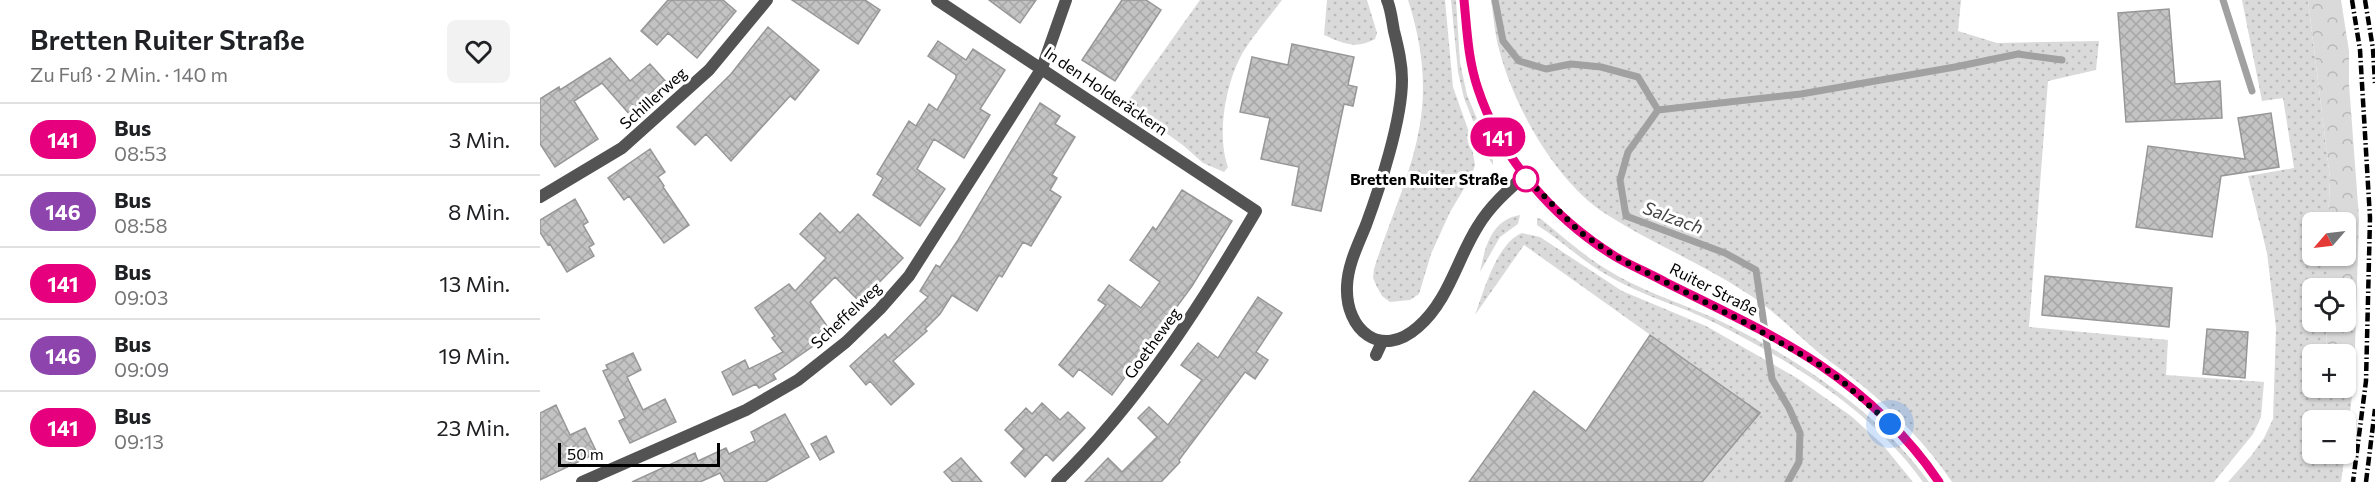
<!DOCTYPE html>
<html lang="de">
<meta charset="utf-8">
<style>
body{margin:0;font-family:Commissioner,sans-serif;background:#f2f2f2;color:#202124;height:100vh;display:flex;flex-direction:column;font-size:22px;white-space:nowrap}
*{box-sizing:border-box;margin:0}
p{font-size:20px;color:#757577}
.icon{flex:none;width:33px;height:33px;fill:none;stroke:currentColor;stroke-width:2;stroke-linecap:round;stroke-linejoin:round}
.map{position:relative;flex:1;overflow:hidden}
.panel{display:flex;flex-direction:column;background:#fff;width:540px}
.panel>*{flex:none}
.badge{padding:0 12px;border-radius:20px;font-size:21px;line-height:39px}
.needle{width:39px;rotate:242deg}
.tools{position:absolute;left:1762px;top:212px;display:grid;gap:12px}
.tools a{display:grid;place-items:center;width:54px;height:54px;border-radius:9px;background:#fff;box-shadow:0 2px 4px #0004;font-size:30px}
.scale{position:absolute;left:18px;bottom:15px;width:162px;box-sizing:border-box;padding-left:6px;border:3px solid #000;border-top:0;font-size:16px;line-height:21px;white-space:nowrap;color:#000;-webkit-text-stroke:4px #fff;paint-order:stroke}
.you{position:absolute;width:30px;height:30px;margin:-15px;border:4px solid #fff;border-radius:50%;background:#1a73e8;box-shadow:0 0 0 9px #1a73e833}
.map>.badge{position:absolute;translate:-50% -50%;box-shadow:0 0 0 3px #fff}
.round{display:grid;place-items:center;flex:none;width:63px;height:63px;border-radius:9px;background:#f2f2f2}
.head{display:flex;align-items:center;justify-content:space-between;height:102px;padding:0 30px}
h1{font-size:28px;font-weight:600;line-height:45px}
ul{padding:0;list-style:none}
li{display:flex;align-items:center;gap:18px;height:72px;padding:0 30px;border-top:2px solid #e0e0e0}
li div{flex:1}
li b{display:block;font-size:22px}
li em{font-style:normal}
li .badge{min-width:66px;font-weight:700;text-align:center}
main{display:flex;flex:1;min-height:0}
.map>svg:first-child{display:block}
</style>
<main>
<section class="panel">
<div class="head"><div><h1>Bretten Ruiter Straße</h1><p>Zu Fuß · 2 Min. · 140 m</p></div><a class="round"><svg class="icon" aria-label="heart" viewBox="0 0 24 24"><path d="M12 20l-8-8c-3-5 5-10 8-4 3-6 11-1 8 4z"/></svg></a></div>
<ul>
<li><span class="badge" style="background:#e6007e;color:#fff">141</span><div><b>Bus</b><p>08:53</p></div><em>3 Min.</em></li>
<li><span class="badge" style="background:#8e44ad;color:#fff">146</span><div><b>Bus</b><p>08:58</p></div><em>8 Min.</em></li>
<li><span class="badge" style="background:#e6007e;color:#fff">141</span><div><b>Bus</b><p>09:03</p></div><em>13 Min.</em></li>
<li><span class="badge" style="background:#8e44ad;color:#fff">146</span><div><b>Bus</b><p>09:09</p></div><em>19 Min.</em></li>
<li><span class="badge" style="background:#e6007e;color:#fff">141</span><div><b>Bus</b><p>09:13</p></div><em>23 Min.</em></li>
</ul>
</section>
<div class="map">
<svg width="1835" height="482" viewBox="0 0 1835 482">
<defs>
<pattern id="green-dots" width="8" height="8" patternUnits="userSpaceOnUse" patternTransform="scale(1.5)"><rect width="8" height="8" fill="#dadada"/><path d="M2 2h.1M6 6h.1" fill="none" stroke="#b9b9b9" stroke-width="1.8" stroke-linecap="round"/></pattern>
<pattern id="forest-crowns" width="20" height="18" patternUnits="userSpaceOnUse" patternTransform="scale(1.5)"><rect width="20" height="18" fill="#dadada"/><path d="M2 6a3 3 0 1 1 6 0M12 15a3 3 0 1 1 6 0" fill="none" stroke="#b9b9b9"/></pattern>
<pattern id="building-cross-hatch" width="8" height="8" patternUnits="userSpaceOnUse" patternTransform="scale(1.5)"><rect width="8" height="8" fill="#c3c3c3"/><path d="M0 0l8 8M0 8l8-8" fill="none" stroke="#a6a6a6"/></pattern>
</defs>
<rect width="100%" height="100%" fill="#fff"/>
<path fill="url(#green-dots)" d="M660 0H742C730 16 716 32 705 49 686 79 676 134 688 167L684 172 663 163 644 146 586 104Z
M787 0H827L837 33 835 39C816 50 802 43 784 35Z
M868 0H905L913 87 930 135 935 165 931 177 910 212 891 254 879 294 870 300 850 302 842 296 837 287 833 278 834 269C849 221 872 174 880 124 887 82 881 40 868 0Z
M911 0H916L920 62 927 95 953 157V165L946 154 924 98 918 72Z
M951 0H1421L1418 31 1457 43 1559 41 1556 70 1508 81 1489 327 1628 340 1626 375 1724 382 1721 417 1713 434 1674 482H1412C1387 445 1354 411 1319 383 1306 372 1292 364 1279 353 1254 332 1233 309 1205 292 1161 263 1111 243 1066 214 1014 181 970 100 957 41 954 27 953 13 951 0Z
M1702 0H1768L1790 178 1788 222H1773V255H1787V288H1773V321H1787L1786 354H1773V387H1806V376L1814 379 1806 445V420H1773V453H1805L1801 482H1688L1711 456 1724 438 1733 419 1736 328 1727 253 1708 176 1754 168 1743 98 1722 101Z
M980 215 978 224 960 237 940 272C945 247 951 220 980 215Z
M997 218 1001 219C1022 236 1043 255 1066 269 1099 290 1138 302 1174 318 1252 355 1339 411 1389 482H1383C1331 410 1253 362 1175 323 1140 305 1101 296 1067 275 1042 261 1021 240 997 225Z
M982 233 1000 237 1082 291 1166 326 1257 378 1311 416 1342 444 1373 482H1162L1220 413 984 245 935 315C944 290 957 243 982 233Z"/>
<path fill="url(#forest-crowns)" d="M1768 0H1801L1809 51V84L1819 218 1814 379 1806 376V354H1786L1787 321H1806V288H1787V255H1806V222H1788L1790 178Z"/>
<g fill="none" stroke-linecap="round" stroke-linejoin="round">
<path stroke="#a1a1a1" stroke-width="7" d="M955 0 963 41 979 61 1006 69 1031 64 1061 67 1098 77 1118 110 1088 152 1080 180 1086 216 1185 253 1216 270 1232 379 1249 408 1260 433 1259 462 1248 482
M1683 0 1712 91
M1118 110 1261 94 1415 67 1478 54 1522 60"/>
</g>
<path fill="url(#building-cross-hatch)" stroke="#979797" stroke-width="1.5" d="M128 0H183L196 11 157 58 128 33 117 45 101 31Z
M252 0H325L340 10 318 44Z
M449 0H496L480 23Z
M582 0H606L621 10 575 81 542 60Z
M1629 9 1635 84 1680 81 1682 118 1586 122 1578 13Z
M228 27 279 70 255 100 250 96 191 161 166 134 155 145 137 127 191 74Z
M398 41 426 60 433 49 465 70 440 109 450 115 424 158 394 139 377 169 405 189 380 226 333 195 343 178 337 174 369 121 376 126 389 104 397 110 416 78V75L388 56Z
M752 44 814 57 808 85 817 87 813 106 804 104 781 211 752 205 759 167 721 159 730 118 700 112 712 57 748 65Z
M70 58 90 81 110 64 128 84 91 116 62 83 34 101 58 139 15 167 0 144V99L19 87 20 90Z
M500 103 520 116 515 124 535 137 512 175 517 178 510 190 521 197 491 246 483 242 462 277 459 275 437 311 412 295 400 314 385 329 387 331 353 361 374 384 351 405 330 381 326 385 310 366 345 334 348 338 388 297 380 291 396 265 400 267 418 240Z
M1731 113 1739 167 1681 176 1672 237 1596 227 1608 146 1705 159 1698 118Z
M110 149 125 172 118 177 124 186 123 187 149 225 124 243 89 196 84 200 68 178Z
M642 190 692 221 652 286 572 395 539 369 533 377 519 365 566 305 558 300 569 285 601 308 620 282 590 260 613 227 616 230Z
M35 199 48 222 43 225 54 244 49 247 54 256 27 272 10 244 8 245 0 232V220Z
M280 213 300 233 318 214 363 258 320 302 295 277 270 302 292 333 233 374 236 379 219 388 216 384 193 395 182 372 205 360 209 369 243 352 232 338 235 336 215 308 249 284 255 291 286 258 260 234Z
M1505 276 1632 288 1629 327 1502 315Z
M718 297 742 313 716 352 728 360 715 379 705 372 639 460 640 462 621 482H545L568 458 582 472 617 437 598 418 609 407 628 425 662 380 641 365 658 343 678 358Z
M1667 329 1708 332 1705 378 1663 374Z
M1110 335 1220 413 1162 482H929L994 391 1046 431Z
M93 353 101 370 87 377 103 410 125 399 136 422 90 443 79 421 85 418 63 371 68 369 66 365Z
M502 403 520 420 528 412 545 428 513 461 506 454 485 477 471 463 484 449 465 430 486 408 492 414Z
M16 405 30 435 45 428 57 453 0 480V413Z
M245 414 269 457 225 482H185L180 473 160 482H92L155 453 158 461 186 448 189 454 215 441 211 432Z
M286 436 294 452 280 460 271 444Z
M421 458 442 482H413L404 472Z"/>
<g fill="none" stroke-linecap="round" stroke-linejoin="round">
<path stroke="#535353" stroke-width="12" d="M397 0 716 211C659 308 598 403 517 482
M847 0C851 9 852 21 854 31 858 47 862 63 862 80 862 120 840 187 826 225 818 245 808 264 807 286 805 330 841 360 878 327 909 300 917 259 938 226 950 206 967 191 984 176
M0 197 82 148 169 70 227 0
M836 355 842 342
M42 482 206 410 258 380 306 342 340 309 369 276 502 68 526 0"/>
<path stroke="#535353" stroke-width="12" d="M924 0C926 30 928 60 938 89 960 159 1014 220 1076 257 1093 267 1111 275 1129 284 1179 309 1233 334 1280 365 1326 396 1368 437 1399 482"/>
<path stroke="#000" stroke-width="4.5" stroke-dasharray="9 3 1.5 3" stroke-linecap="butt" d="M1812 0 1820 50 1830 218 1826 381 1813 482
M1825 0 1833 49 1835 83
M1826 482 1835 409"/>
</g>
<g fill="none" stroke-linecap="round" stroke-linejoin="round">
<g stroke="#fff" stroke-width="14">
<path id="line" d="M924 0C927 30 928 60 938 89 961 159 1014 219 1076 257 1091 266 1109 273 1125 282 1177 308 1232 333 1280 365 1326 396 1369 437 1399 482"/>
</g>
<use href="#line" stroke="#e6007e" stroke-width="9"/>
<path stroke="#000" stroke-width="6" stroke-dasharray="0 10.8" d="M986 179 984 176 1040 232 1076 257 1202 321 1280 365 1303 382 1350 424"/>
</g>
<circle fill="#fff" stroke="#e6007e" stroke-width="3" cx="986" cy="179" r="12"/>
<g text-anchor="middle" stroke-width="6" stroke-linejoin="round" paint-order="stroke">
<g font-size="16" fill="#000" stroke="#fff">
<text transform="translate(566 91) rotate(34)" y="6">In den Holderäckern</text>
<text transform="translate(113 98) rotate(-42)" y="6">Schillerweg</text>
<text transform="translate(1174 289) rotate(27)" y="6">Ruiter Straße</text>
<text transform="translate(306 315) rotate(-43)" y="6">Scheffelweg</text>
<text transform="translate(612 343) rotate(-54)" y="6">Goetheweg</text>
</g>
<g font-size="16" font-weight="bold" fill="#000" stroke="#fff" text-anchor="end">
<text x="968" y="185">Bretten Ruiter Straße</text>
</g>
<g font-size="18" font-style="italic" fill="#424242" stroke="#fff">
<text transform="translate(1133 218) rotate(20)" y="6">Salzach</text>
</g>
</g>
</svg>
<div class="tools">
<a><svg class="needle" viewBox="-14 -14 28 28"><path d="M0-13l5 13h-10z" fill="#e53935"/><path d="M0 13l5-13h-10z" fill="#757577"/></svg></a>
<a><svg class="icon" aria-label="locate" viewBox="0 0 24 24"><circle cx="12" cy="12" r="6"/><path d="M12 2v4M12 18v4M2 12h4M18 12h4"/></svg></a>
<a>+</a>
<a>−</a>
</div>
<div class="scale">50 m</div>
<div class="you" style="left:1350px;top:424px"></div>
<b class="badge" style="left:958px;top:137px;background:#e6007e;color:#fff">141</b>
</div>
</main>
